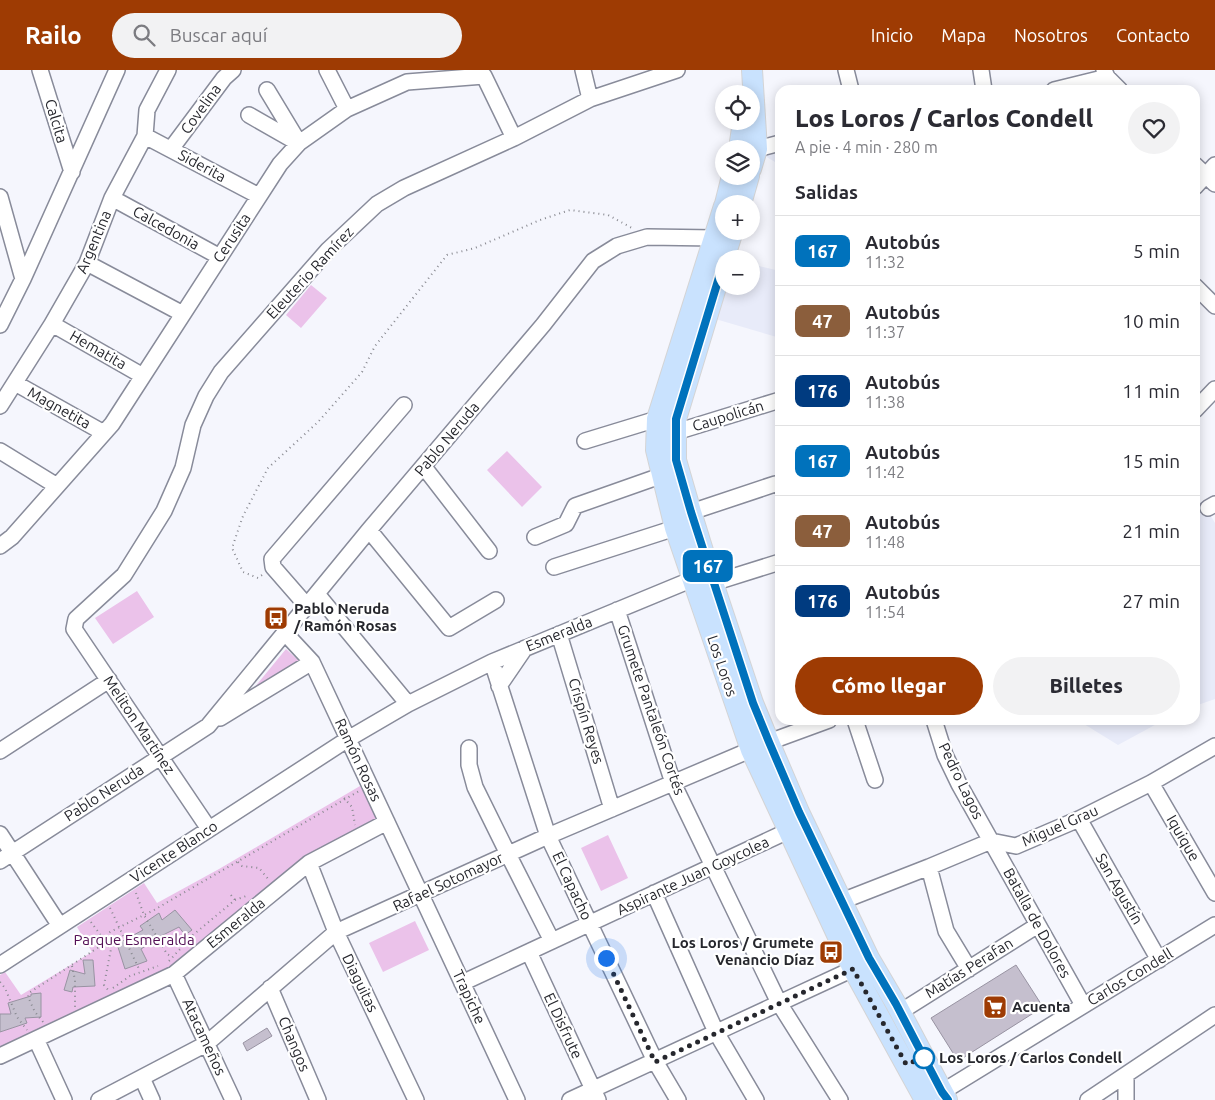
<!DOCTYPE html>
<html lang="es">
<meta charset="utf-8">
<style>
body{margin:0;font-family:Ubuntu,sans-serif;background:#f2f2f3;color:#2b2b33;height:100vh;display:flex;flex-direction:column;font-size:19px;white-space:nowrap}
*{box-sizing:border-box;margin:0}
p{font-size:16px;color:#7c7c81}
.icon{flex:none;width:28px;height:28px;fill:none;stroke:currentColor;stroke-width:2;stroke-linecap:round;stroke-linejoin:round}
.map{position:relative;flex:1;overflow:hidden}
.side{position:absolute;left:775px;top:15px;width:425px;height:640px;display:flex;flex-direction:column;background:#fff;border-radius:15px;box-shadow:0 2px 12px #0003}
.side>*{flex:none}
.badge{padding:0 10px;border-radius:8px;font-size:18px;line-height:32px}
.controls{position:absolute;left:715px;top:15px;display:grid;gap:10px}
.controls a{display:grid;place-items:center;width:45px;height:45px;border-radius:50%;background:#fff;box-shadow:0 2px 12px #0003;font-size:25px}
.you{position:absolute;width:25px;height:25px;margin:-12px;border:4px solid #fff;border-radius:50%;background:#1a73e8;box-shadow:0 0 0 8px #1a73e833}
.map>.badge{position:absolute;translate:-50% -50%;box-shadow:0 0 0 2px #fff}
h2{padding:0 20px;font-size:19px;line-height:45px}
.round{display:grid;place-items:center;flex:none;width:52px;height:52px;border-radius:26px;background:#f2f2f3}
.head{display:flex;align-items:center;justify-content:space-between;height:85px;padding:0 20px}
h1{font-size:24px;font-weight:800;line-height:38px}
.action{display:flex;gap:10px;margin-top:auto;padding:10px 20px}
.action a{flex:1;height:58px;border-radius:30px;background:#9e3b03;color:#fff;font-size:20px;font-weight:800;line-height:58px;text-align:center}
.action a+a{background:#f2f2f3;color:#2b2b33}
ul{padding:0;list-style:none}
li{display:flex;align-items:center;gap:15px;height:70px;padding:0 20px;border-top:1px solid #e1e1e2}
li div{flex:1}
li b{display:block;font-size:19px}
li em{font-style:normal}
li .badge{min-width:55px;font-weight:700;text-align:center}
header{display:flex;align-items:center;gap:30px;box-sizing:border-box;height:70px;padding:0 25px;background:#9e3b03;color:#fff}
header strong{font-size:24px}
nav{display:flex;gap:28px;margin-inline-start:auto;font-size:18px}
.search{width:350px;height:45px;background:#f2f2f3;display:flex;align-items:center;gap:12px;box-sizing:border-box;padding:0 18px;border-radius:28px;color:#7c7c81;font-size:19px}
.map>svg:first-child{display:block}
</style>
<header>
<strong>Railo</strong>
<div class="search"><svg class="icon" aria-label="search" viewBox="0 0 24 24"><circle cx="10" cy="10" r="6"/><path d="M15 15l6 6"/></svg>Buscar aquí</div>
<nav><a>Inicio</a><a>Mapa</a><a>Nosotros</a><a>Contacto</a></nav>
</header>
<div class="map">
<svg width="1215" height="1030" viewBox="0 0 1215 1030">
<rect width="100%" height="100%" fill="#f5f6fd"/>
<path fill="#e8ebf9" d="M780 82V95L765 86Z
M751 194 780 201V268L712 248 724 216H751Z
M1203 433 1215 453V629L1195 636V445Z
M1086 650H1164L1118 675 1084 654Z"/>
<path fill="#ebc2ea" d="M311 215 327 228 301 258 286 245Z
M507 381 542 417 522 437 487 400Z
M137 521 154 547 113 574 95 548Z
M286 579 299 591 254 618Z
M360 716 379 749 165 903 0 982V905L5 902 21 925 92 882 77 857 144 813 157 833 219 799Z
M608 765 628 808 601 821 581 778Z
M415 851 429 880 383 902 369 873Z"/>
<path fill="#c5bfce" stroke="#9893a2" d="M175 840 192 860 185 865 179 857 161 866 141 879 147 891 125 899 117 874 143 860 140 856 159 843 162 850Z
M83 890H93L95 916 73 917 72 922 64 920 70 900 85 904Z
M1016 895 1043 937 958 991 931 948Z
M41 923V947L25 948 27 953 0 962V944H11L8 933 31 926V924Z
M267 958 272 966 247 981 243 973Z"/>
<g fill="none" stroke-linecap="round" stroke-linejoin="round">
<g stroke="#888b9a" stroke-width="18">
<path id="minor" d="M40 0 72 102
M327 0 347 39
M583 0 590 29
M846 0 851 20
M981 0 984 20
M1104 0 1107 7 1120 20
M267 20 299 73
M1054 20 1107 7
M249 45 298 73
M145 66 259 126
M171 79 224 8 233 0
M757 79 780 73
M1195 95 1215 114
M1195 117 1215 95
M0 127 23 209
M112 128 220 187
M87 193 183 244
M1195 216 1215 236
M52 254 143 306
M0 255 23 209 117 0
M15 313 104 363
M0 336 52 254 87 193 112 128 145 66 147 40 168 0
M1195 340 1215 319
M676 362 780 330
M585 371 657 349
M0 381 57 416
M424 397 489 481
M1208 438 1215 434
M691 442 775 414 780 416
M369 460 449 558 496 530
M535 467 566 454 575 436 663 405
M0 476 12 467 112 354 280 94 299 73 347 39 407 12 484 6 514 68
M554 497 675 458
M317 524 408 634
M307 536 273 497 272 489 404 335
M617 540 673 713 779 933 840 1030
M285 563 312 592 517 1030
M559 564 612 739
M492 592 548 766 655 991 678 1030
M499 616 525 578
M220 648 312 592
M855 650 875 710
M934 650 945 685 959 714 1083 935
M469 678V695L475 717 508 784 552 871
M0 681 109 610
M1151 713 1215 823
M1079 749 1159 890
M209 759 74 559 76 549 124 505 164 441 183 398 193 355 206 326 221 302 328 180 377 134 404 118 514 68 590 29 677 0
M0 764 60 856
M0 791 208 656 369 460 543 255 593 191 617 176 647 167 715 168 723 170
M309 793 336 862 416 1030
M929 797 946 861 969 899
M654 823 716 962 756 1030
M842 831 929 797 991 771 1016 776 1079 749 1151 713 1215 676
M529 882 598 1030
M0 895 348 669 408 634 492 592 693 509 713 513 780 492
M174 904 233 1030
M462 913 788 761
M270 918 318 1030
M900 942 1038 855
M36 969 64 1030
M0 986 174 904 309 793 387 752
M1126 1005V1030
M142 1008 152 1030
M934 1024 942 1022 1215 855
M99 1030 206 974 336 862 548 766 769 672 829 650
M570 1030 853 899
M1088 1030 1215 945"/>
</g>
<g stroke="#d4d4d5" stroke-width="22">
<path id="major" d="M739 79 743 51
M751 99 757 79 752 0
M725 134 732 106
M741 134 749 106
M724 136 657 349 656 380 675 458 751 680 853 899 925 1030
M724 189 733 161
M724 191 676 349V390L691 442 713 513 753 633 769 672 799 742 869 888 896 934 947 1030"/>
</g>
<path stroke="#888990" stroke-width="2" stroke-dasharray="1 4" stroke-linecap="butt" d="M262 505 258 508 243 502 232 478 243 446 268 398 318 352 362 302 375 276 447 185 475 178 540 150 570 140 608 145 632 158
M344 728 352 737 355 755
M238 792 242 796 259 798 269 810
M136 823 144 845 167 884 172 887
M231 825 235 830
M110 838 140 901
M91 852 111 879 104 915 109 921
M169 891 193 865 235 830 249 825
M72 896 75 910V938
M0 912 5 918 17 947 27 960
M113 918 130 906 158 896
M43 952 35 942 28 927 29 923 99 877 110 862 154 840 359 721"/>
<use href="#minor" stroke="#fff" stroke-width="15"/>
<use href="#major" stroke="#c9e2fe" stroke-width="20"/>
</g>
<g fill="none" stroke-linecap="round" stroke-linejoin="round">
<g stroke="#fff" stroke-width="11">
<path id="line" d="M724 191 676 349V390L691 442 714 513 753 633 769 672 799 742 869 888 896 934 942 1022 948 1030"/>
</g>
<use href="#line" stroke="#0072bc" stroke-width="8"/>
<path stroke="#26272d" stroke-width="5" stroke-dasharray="0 9" d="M606 888 655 992 853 899 906 994 924 988"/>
</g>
<defs>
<g id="bus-square" transform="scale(1.25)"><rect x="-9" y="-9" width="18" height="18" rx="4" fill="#9e3b03" stroke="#fff"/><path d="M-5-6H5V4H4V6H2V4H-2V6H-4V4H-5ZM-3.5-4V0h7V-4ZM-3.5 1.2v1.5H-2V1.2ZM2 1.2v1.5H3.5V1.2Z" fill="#fff"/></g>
<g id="supermarket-square" transform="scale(1.25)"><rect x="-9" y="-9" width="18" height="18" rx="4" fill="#9e3b03" stroke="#fff"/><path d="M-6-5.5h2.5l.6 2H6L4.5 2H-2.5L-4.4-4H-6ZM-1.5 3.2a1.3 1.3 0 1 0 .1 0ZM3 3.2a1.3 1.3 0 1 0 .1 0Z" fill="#fff"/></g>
</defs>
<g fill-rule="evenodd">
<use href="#bus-square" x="276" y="548"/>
<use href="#bus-square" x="831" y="882"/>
<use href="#supermarket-square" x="995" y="937"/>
</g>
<circle fill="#fff" stroke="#0072bc" stroke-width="2.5" cx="924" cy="988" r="10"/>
<g text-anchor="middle" stroke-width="4.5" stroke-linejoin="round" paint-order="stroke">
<g font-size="15" fill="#26272d" stroke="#fff">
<text transform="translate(201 39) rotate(-54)" y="5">Covelina</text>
<text transform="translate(56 51) rotate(73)" y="5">Calcita</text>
<text transform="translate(202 96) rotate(28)" y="5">Siderita</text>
<text transform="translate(166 158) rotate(29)" y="5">Calcedonia</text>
<text transform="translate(232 168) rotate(-57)" y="5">Cerusita</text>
<text transform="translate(94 172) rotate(-67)" y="5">Argentina</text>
<text transform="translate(310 203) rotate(-47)" y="5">Eleuterio Ramírez</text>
<text transform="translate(98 280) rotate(30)" y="5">Hematita</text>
<text transform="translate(59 338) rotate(29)" y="5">Magnetita</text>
<text transform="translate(728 346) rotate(-17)" y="5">Caupolicán</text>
<text transform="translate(447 369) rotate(-50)" y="5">Pablo Neruda</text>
<text transform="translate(559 564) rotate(-22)" y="5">Esmeralda</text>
<text transform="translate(722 596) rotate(71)" y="5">Los Loros</text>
<text transform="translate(651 640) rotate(71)" y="5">Grumete Pantaleón Cortés</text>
<text transform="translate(586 651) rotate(73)" y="5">Crispín Reyes</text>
<text transform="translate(139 655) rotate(56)" y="5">Meliton Martínez</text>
<text transform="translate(358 690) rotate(65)" y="5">Ramón Rosas</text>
<text transform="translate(961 711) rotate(64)" y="5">Pedro Lagos</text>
<text transform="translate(104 723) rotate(-33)" y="5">Pablo Neruda</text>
<text transform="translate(1060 756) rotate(-24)" y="5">Miguel Grau</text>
<text transform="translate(1183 768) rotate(60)" y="5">Iquique</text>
<text transform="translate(174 782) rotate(-33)" y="5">Vicente Blanco</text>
<text transform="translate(693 806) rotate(-25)" y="5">Aspirante Juan Goycolea</text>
<text transform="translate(448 812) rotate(-25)" y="5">Rafael Sotomayor</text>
<text transform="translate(572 816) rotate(65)" y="5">El Capacho</text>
<text transform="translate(1119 819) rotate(60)" y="5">San Agustín</text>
<text transform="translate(236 853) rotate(-39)" y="5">Esmeralda</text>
<text transform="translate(1037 853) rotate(61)" y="5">Batalla de Dolores</text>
<text transform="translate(969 898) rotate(-32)" y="5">Matías Perafan</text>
<text transform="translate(1130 907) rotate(-31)" y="5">Carlos Condell</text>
<text transform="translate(360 913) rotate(64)" y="5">Diaguitas</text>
<text transform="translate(469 927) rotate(65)" y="5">Trapiche</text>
<text transform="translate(563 956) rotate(65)" y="5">El Disfrute</text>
<text transform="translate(204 967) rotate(65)" y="5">Atacameños</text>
<text transform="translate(294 974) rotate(67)" y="5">Changos</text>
</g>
<g font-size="15" font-weight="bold" fill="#26272d" stroke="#fff" text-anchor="start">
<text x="294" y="544">Pablo Neruda<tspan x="294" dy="17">/ Ramón Rosas</tspan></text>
<text x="814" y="878" text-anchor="end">Los Loros / Grumete<tspan x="814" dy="17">Venancio Díaz</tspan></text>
<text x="1012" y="942">Acuenta</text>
</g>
<g font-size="15" fill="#530f55" stroke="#fff">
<text x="134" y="875">Parque Esmeralda</text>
</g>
<g font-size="15" font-weight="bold" fill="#26272d" stroke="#fff" text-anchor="start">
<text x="939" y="993">Los Loros / Carlos Condell</text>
</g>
</g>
</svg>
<div class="controls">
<a><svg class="icon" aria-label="locate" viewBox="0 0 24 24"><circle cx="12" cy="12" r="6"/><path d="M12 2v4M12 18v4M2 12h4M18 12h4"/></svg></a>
<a><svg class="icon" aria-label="layers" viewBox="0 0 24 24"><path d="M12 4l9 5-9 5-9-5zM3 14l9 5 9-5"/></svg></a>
<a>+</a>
<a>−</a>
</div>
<div class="you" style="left:606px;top:888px"></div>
<b class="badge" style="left:708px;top:496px;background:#0072bc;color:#fff">167</b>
<section class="side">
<div class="head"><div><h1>Los Loros / Carlos Condell</h1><p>A pie · 4 min · 280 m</p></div><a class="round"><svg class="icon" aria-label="heart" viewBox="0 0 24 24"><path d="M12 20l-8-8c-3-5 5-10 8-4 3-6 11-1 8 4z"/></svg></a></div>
<h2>Salidas</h2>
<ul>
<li><span class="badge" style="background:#0072bc;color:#fff">167</span><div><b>Autobús</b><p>11:32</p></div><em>5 min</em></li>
<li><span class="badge" style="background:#8b5e3c;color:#fff">47</span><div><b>Autobús</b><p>11:37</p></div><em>10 min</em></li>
<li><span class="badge" style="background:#003b80;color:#fff">176</span><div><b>Autobús</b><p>11:38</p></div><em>11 min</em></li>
<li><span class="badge" style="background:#0072bc;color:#fff">167</span><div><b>Autobús</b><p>11:42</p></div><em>15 min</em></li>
<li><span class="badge" style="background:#8b5e3c;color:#fff">47</span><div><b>Autobús</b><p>11:48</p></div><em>21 min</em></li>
<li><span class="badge" style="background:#003b80;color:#fff">176</span><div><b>Autobús</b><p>11:54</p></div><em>27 min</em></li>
</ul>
<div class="action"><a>Cómo llegar</a><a>Billetes</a></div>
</section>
</div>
